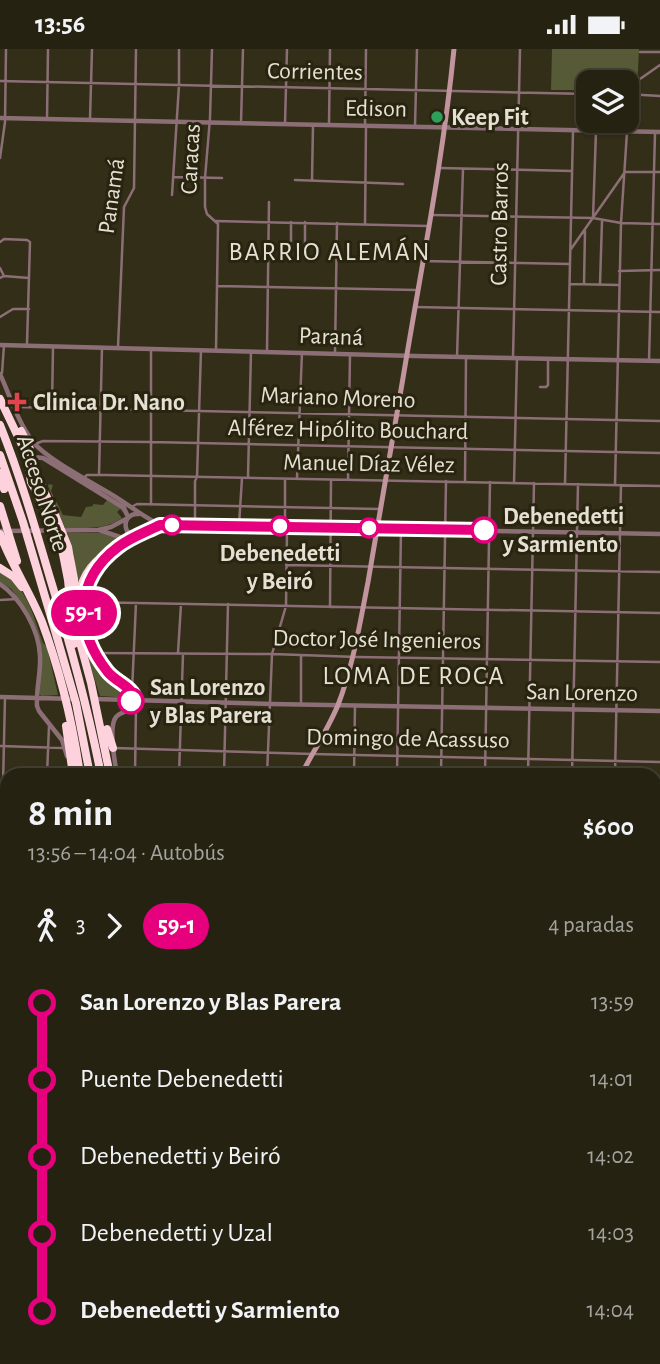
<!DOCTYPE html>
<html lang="es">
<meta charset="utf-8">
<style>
body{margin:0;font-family:"Alegreya Sans",sans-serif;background:#322f20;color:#f1f3f6;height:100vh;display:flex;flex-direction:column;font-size:26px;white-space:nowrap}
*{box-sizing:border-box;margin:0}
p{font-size:23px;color:#a4a49f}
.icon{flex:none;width:38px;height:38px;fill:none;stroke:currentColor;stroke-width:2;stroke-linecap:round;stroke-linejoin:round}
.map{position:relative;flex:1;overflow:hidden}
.panel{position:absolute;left:0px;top:719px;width:662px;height:597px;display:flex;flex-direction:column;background:#262212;border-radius:21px 21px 0 0;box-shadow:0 2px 5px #0004,0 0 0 2px #423f32}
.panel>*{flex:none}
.badge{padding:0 14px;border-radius:23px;font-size:24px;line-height:46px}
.fabs{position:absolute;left:576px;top:21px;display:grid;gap:14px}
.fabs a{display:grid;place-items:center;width:63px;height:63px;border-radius:14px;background:#262212;box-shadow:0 2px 5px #0004,0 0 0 2px #423f32;font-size:35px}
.map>.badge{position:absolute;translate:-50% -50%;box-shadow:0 0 0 4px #fff}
.legs{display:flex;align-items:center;gap:10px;height:77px;padding:0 28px;font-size:23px}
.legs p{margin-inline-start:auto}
.overview{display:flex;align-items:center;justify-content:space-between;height:119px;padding:0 28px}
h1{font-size:38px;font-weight:600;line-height:52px}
ul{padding:0 28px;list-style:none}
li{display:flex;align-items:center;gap:24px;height:77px;font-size:26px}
li i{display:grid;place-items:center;width:10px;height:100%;margin:0 9px;background:currentColor}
li i::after{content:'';width:18px;height:18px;margin:-9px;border:5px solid;border-radius:50%;background:#262212}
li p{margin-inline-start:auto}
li:first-child i{background:linear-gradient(#0000 50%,currentColor 0)}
li:last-child i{background:linear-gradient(currentColor 50%,#0000 0)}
.status{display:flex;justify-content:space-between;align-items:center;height:49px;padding:0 35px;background:#262212;direction:ltr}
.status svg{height:19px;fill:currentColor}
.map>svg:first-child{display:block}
</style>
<div class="status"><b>13:56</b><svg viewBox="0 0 49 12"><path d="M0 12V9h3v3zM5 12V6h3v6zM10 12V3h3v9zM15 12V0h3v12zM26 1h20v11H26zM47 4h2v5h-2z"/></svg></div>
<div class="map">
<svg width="660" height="1315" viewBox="0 0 660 1315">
<rect width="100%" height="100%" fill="#332e18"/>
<path fill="#565a36" d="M552 0H639L637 42H627L626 33H588V41H551Z
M49 435 53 436 51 442 63 466 81 468 86 458 93 457V455L103 456 108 450 125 461 126 467 120 460 117 463 122 469C105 481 85 479 65 479L48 437Z
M67 484H101L124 491 97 509 77 540 74 505Z
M95 518 84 539 81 554 85 584 90 603 108 627 130 643 131 649 100 647C91 616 74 574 81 542 83 533 90 525 95 518Z
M0 521C29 541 32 564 43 594L47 598 58 646 41 647 39 644 42 607 24 558 11 540 0 533Z
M0 1020H2L7 1069V1144H0Z"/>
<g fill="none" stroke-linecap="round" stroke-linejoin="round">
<path stroke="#8c6f76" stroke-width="2.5" d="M212 0 210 69 205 129V158L207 165 218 175 216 301
M640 3H660
M640 30 660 16
M0 32 588 45
M626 45 660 47
M47 70 48 0
M90 70 92 0
M241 74 243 0
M285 75 287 0
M329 76 330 0
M365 77 366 0
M415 77 417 0
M0 109 5 73 6 0
M439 119 572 122
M173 128 222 129
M295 131 403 135
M312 131 313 76
M172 146 179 36V0
M433 166 593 169 621 174 660 175
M593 169 596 82
M216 172 428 177
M365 175 366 77
M291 192V173
M0 193 4 190 27 191 30 193 27 295
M305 196V173
M571 200 625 123H660
M423 212 570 215
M0 219 4 227
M619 222 660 221
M0 229 4 227 29 229
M570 235 619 236
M584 235 585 182
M600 235 602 172
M217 237 417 241
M415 258 660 263
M0 268 13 260H29
M118 298 124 158 134 139 136 0
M267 302 269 153
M335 304 337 174
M457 308 463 120
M513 309 520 0
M649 312 655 84
M2 324 4 296
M540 338H546L548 336V310
M16 358 660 372
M52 358 53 298
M35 395 43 392 151 393 660 404
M99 426 102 298
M248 428 251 302
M297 429 302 303
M82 430 87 426H105L660 437
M348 431 350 305
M465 433 466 308
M514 434 517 309
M565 435 573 82
M615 436 621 174 627 83
M151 456V302
M131 458 137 455 379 460
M195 476V432L197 428 201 301
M239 476 242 429
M286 516 660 523
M0 551 17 550
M84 553 660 564
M330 558 331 431
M96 604 272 605 357 608 660 613
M178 604 181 555
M132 642 136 554
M301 656V607
M0 697 63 699
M114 699 312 705 660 713
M47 726 49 677
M135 726 136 657
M179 726 183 605
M224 726 228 555
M267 726 272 605 286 557 287 482 285 472V430
M354 726 355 656
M397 726 401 480
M441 726 446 432
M485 726 490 433
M528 726 534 434
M572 726 578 435
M615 726 621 436
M0 746H7
M0 868 5 648
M0 883H7
M654 912 656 901 660 728
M654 914 660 917
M0 916H7
M0 940 4 1016
M654 940H660
M654 980H660
M0 1016H7
M654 1020 660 1022
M654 1086H660
M654 1177H660
M0 1187 7 1186
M654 1211H660
M0 1219H7
M654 1243H660
M0 1254H7
M20 1309V1315
M74 1309V1315
M240 1309V1315
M408 1309V1315
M547 1309 548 1315
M574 1309V1315
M651 1309V1315
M298 1315V1309
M353 1315V1309
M475 1315 521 1314
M604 1315 627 1314"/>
<path stroke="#8c6f76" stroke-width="4.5" d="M0 69 660 83
M0 296 415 307 660 312
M0 325C10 347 18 373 33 393 48 411 93 434 114 447 130 457 144 468 160 476L660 485
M33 408 43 409 124 459 128 468
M99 481 123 489H131
M0 482 98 481 111 478 126 470
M136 487 127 482C123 473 128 464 139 465
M115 500 136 487 160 476
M106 509C75 542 78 594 110 626 122 638 136 637 136 657 130 662 120 663 116 668 108 678 115 714 117 726
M0 535C21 549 39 581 40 607 41 623 36 640 37 657L39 662 62 691 67 707
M0 648 76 650
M95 650 272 655 660 662
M0 848H7
M654 860H660
M654 1129H660
M0 1148H7
M654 1279H660
M0 1287H7
M185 1309V1315
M130 1315V1309"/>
<path stroke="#c1949e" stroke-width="5" d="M301 726C313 703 328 680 338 656 353 617 360 574 368 533 380 465 391 397 403 329 421 220 443 111 454 0"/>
<path stroke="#fdd2dc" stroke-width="8" d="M0 350 54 463 68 498 74 530 76 568 81 597 91 634 110 726
M0 376C20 426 35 478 50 529 70 594 88 659 101 726
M21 382 30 400 29 421 31 433 53 473
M0 406 23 473 56 585 76 654 90 726
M0 424 4 440
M0 457 17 512
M0 485C11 515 30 543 42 573 60 622 73 675 80 726
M61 495 68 531 74 595
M0 519 14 528 22 538
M79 548C82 524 95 509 117 499
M66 677 73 726
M107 680 113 699
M142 1309 143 1315
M151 1309V1315
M161 1309V1315
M170 1309V1315"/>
</g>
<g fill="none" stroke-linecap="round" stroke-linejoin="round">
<g stroke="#fff" stroke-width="16">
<path id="line-1" d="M131 652H136C133 637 115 633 107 622 75 581 74 531 118 498 131 488 146 483 160 476L484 481"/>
</g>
<use href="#line-1" stroke="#e6007e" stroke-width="10"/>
</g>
<circle fill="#2e9e5b" stroke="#29240f" stroke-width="2.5" cx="437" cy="68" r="7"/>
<path fill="#e0444e" stroke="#29240f" stroke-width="2.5" d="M13.5 342.5h7v7h7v7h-7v7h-7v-7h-7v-7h7z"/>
<g fill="#fff" stroke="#e6007e" stroke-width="3.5">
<circle cx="172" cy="476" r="9"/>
<circle cx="280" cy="477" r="9"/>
<circle cx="369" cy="479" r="9"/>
<circle cx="484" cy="481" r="12"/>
<circle cx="131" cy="652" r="12"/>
</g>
<g text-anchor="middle" stroke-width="6" stroke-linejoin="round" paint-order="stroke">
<g font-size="24" fill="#e4e1d4" stroke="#29240f">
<text transform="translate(315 22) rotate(1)" y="8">Corrientes</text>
<text transform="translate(376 59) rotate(1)" y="8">Edison</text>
<text transform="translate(190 110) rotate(-87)" y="8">Caracas</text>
<text transform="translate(111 147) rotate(-82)" y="8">Panamá</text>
<text transform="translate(499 175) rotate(-89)" y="8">Castro Barros</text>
<text transform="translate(331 287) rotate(2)" y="8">Paraná</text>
<text transform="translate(338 348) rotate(2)" y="8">Mariano Moreno</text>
<text transform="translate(348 380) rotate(1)" y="8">Alférez Hipólito Bouchard</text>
<text transform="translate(369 414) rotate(1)" y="8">Manuel Díaz Vélez</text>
<text transform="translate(43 444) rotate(72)" y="8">Acceso Norte</text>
<text transform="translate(377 590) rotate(1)" y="8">Doctor José Ingenieros</text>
<text transform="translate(582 643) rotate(1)" y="8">San Lorenzo</text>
<text transform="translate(408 689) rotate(1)" y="8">Domingo de Acassuso</text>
</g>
<g font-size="24" font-weight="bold" fill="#e4e1d4" stroke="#29240f" text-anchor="start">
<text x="451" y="76">Keep Fit</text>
<text x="33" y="361">Clinica Dr. Nano</text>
</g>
<g font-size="24" font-weight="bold" fill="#e4e1d4" stroke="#29240f" text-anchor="start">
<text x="503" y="475">Debenedetti<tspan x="503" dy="28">y Sarmiento</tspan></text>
<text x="280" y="512" text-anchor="middle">Debenedetti<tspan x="280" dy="28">y Beiró</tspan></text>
<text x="150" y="646">San Lorenzo<tspan x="150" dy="28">y Blas Parera</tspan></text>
</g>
<g font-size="26" letter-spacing="2" fill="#e4e1d4" stroke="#29240f">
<text x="330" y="211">BARRIO ALEMÁN</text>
<text x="414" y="635">LOMA DE ROCA</text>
</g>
</g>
</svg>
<div class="fabs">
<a><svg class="icon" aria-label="layers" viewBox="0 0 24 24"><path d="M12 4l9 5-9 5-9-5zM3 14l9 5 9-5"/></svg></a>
</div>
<b class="badge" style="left:84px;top:564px;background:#e6007e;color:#fff">59-1</b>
<section class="panel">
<div class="overview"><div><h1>8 min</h1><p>13:56 – 14:04 · Autobús</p></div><b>$600</b></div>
<div class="legs"><svg class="icon" aria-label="walk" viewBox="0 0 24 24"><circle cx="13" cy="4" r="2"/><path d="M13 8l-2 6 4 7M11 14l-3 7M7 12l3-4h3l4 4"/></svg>3<svg class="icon" aria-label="forward" viewBox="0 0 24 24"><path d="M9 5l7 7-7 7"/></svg><b class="badge" style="background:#e6007e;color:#fff">59-1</b><p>4 paradas</p></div>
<ul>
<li><i style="color:#e6007e"></i><b>San Lorenzo y Blas Parera</b><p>13:59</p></li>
<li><i style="color:#e6007e"></i><span>Puente Debenedetti</span><p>14:01</p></li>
<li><i style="color:#e6007e"></i><span>Debenedetti y Beiró</span><p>14:02</p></li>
<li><i style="color:#e6007e"></i><span>Debenedetti y Uzal</span><p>14:03</p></li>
<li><i style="color:#e6007e"></i><b>Debenedetti y Sarmiento</b><p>14:04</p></li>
</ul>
</section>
</div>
